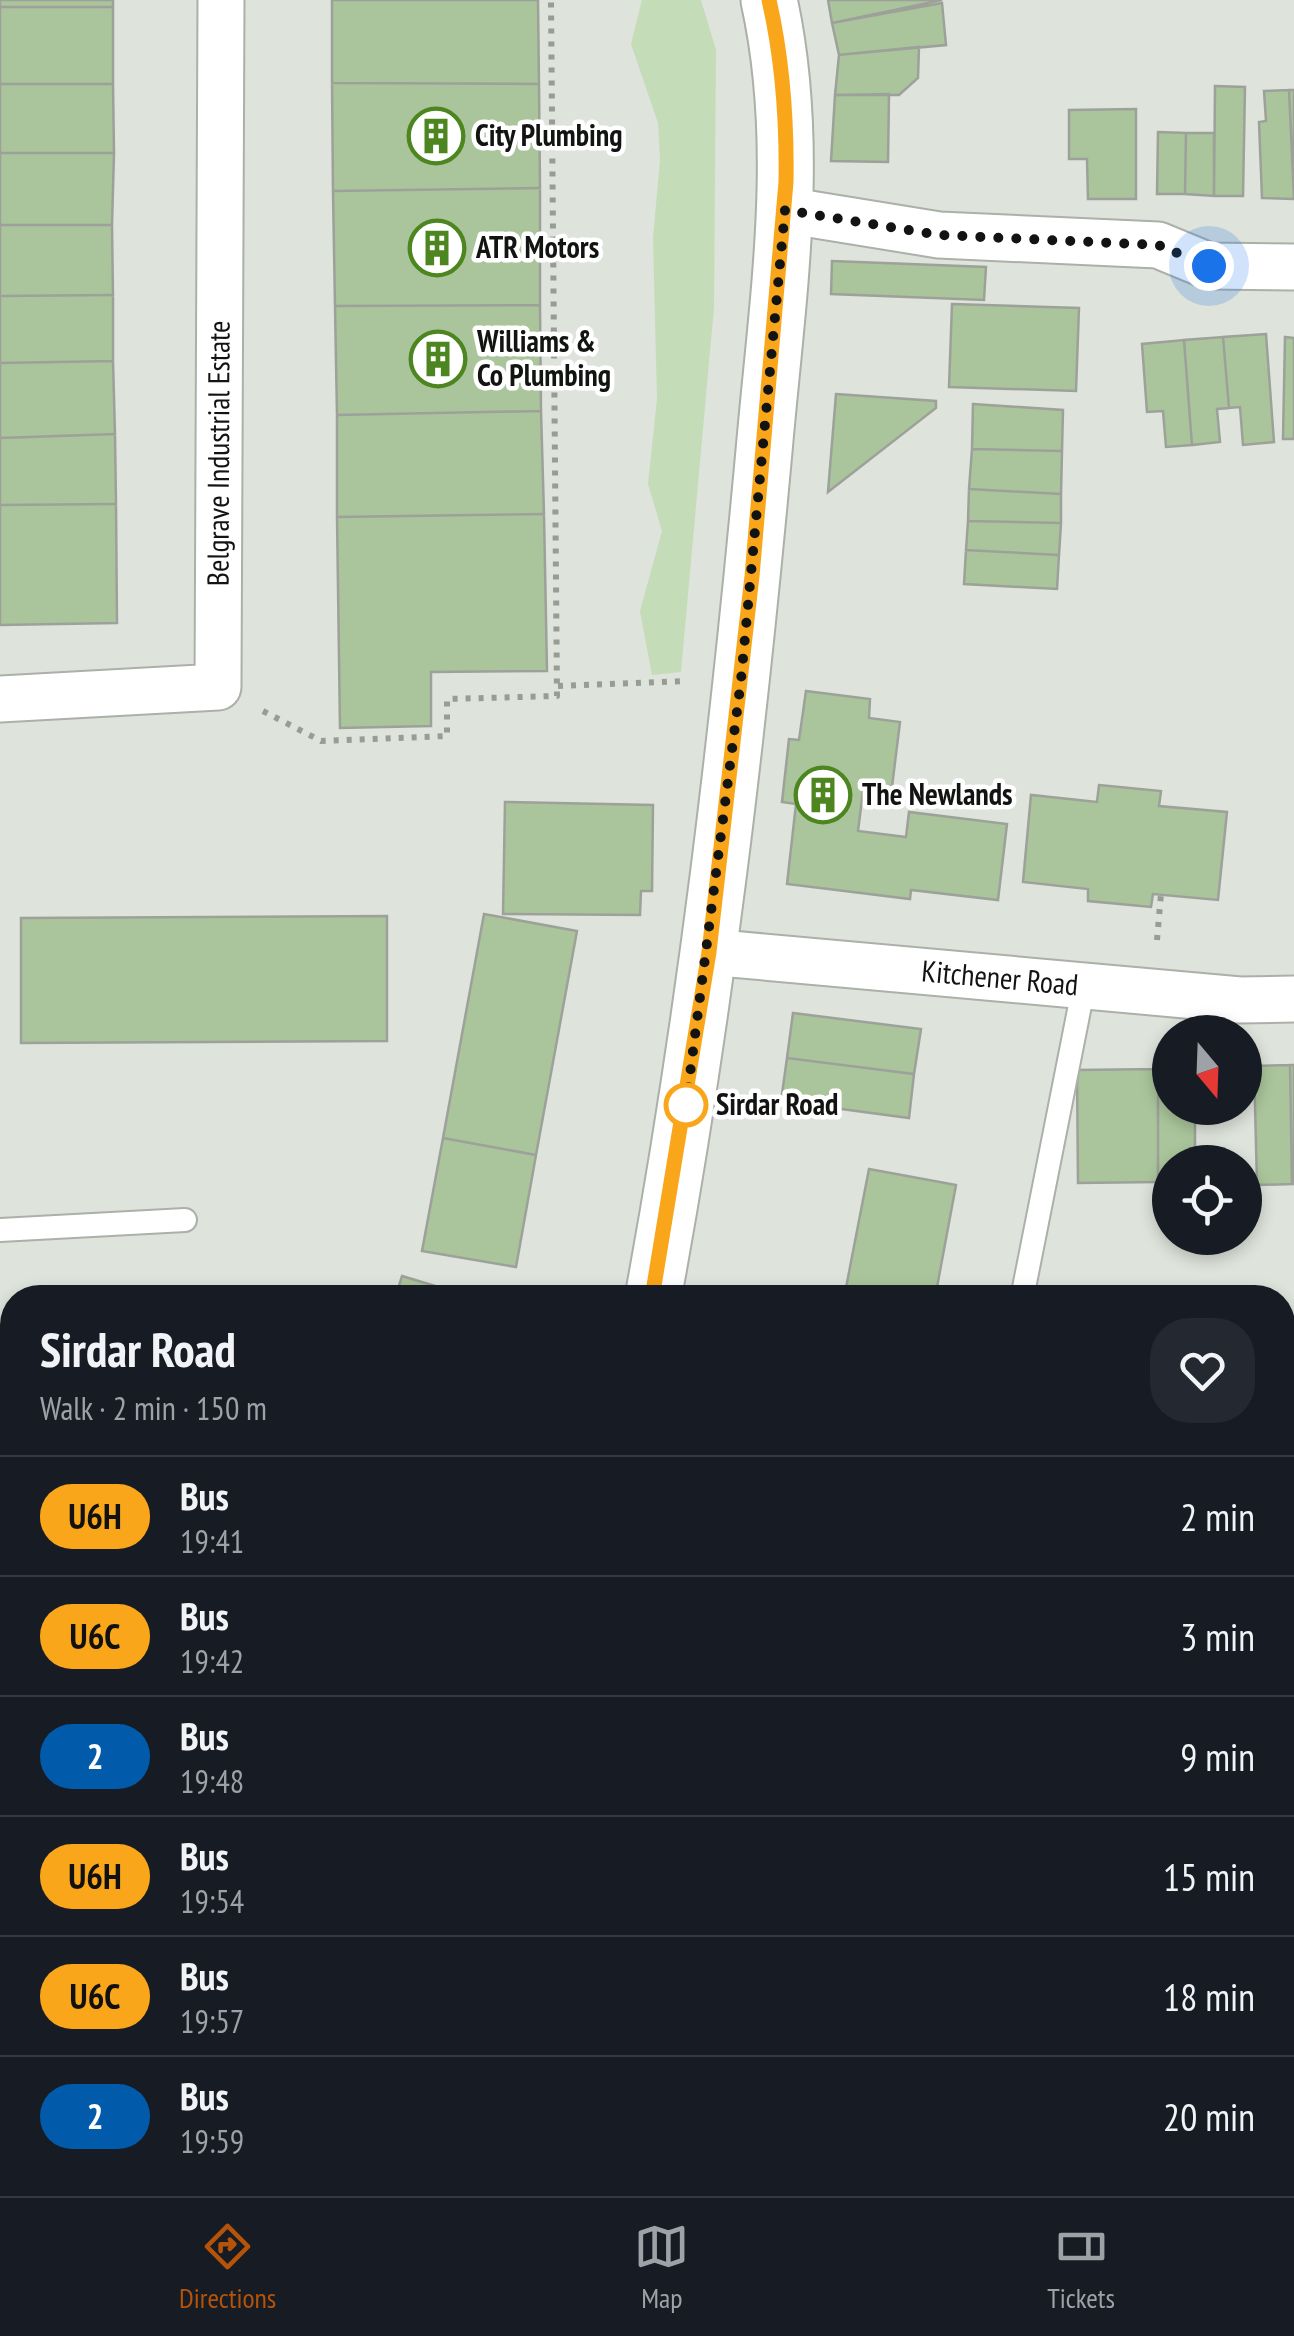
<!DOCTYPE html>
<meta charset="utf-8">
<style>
body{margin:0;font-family:"PT Sans Narrow",sans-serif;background:#242831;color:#f1f3f6;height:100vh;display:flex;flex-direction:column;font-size:38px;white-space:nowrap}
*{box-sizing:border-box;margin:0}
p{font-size:32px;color:#9ea1a6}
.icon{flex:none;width:55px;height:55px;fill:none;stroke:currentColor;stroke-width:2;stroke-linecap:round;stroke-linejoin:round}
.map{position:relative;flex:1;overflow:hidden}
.sheet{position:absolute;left:0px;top:1285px;width:1295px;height:912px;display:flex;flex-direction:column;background:#171b24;border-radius:40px 40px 0 0;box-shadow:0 5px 15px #0003}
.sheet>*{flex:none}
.badge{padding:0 20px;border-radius:32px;font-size:35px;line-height:65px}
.needle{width:65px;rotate:161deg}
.tools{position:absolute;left:1152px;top:1015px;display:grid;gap:20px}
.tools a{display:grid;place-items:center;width:110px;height:110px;border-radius:50%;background:#171b24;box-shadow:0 5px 15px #0003;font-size:50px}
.you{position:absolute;width:50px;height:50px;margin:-25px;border:8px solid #fff;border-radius:50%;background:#1a73e8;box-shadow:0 0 0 15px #1a73e833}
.map>.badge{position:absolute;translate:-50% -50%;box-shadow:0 0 0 5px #fff}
.round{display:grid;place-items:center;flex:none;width:105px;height:105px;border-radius:40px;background:#242831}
.summary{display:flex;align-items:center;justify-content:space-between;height:170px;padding:0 40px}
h1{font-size:48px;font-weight:700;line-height:75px}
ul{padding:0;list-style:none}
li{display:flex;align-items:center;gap:30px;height:120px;padding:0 40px;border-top:2px solid #363941}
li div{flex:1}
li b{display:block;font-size:38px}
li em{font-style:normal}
li .badge{min-width:110px;font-weight:700;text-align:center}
.tabs{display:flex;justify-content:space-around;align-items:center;height:140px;border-top:2px solid #363941;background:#171b24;font-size:28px;color:#9ea1a6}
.tabs a{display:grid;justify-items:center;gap:5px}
.tabs .current{color:#b45309}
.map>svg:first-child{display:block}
</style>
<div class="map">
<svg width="1294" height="2196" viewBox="0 0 1294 2196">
<rect width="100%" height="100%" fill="#dee3db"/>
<path fill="#c5dcb9" d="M642 0H701L716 50 714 307 681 672 652 675 640 611 662 531 648 484 657 399 653 238 660 160 658 123 631 44Z"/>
<path fill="#aac59b" stroke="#9da19a" stroke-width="2.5" d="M0 0H113V7H0Z
M332 0H538L539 84 332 83Z
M828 0H942L832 23Z
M942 3 946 45 839 55 832 23Z
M0 7H113V84H0Z
M919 47 918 78 899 95H835L839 55Z
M332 83 539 84 540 188 333 191Z
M0 84H113L114 153H0Z
M1215 86 1245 87 1243 196H1214Z
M1289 90H1294V193Z
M1289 90 1294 199 1262 198 1259 122 1266 121 1264 91Z
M889 94 888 162 831 161 835 95Z
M1136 109V199H1088L1087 159H1069V110Z
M1158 132 1186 133 1185 194H1157Z
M1186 133H1214V196L1185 194Z
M0 153H114L112 225H0Z
M540 188V305L335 306 333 191Z
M0 225H112L113 295 0 296Z
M832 261 986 267 984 300 831 294Z
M113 295V361L0 363V296Z
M952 304 1079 308 1076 391 949 387Z
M540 305 541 411 337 415 335 306Z
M1266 334 1274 442 1243 445 1240 407 1229 408 1223 337Z
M1223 337 1229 408 1217 409 1220 442 1192 445 1184 340Z
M1285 337 1294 338V439H1283Z
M1184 340 1192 445 1166 447 1163 411 1147 412 1142 344Z
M113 361 115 434 0 438V363Z
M836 394 936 401V408L828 492Z
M973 404 1063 410 1062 451 972 449Z
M541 411 544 514 337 517V415Z
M115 434 116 504 0 505V438Z
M972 449 1062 451 1061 494 969 489Z
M969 489 1061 494V523L968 521Z
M116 504 117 623 0 625V505Z
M544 514 547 671 431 672V726L340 728 337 517Z
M968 521 1061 523 1059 555 966 550Z
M966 550 1059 555 1057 589 964 584Z
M806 691 870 699 869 718 900 722 892 787 864 783 858 831 906 837 909 812 1007 824 998 900 911 890 910 899 787 884 796 804 782 802 789 739 799 740Z
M1099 785 1161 791 1159 806 1227 812 1218 900 1153 894 1151 907 1088 901V889L1023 882 1031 795 1097 802Z
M505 802 653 805 652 891H641L640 915 503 914Z
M484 914 577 931 536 1155 443 1138Z
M387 916V1041L21 1043V918Z
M793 1013 921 1029 914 1074 787 1058Z
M787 1058 914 1074 909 1118 781 1101Z
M1290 1065 1292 1184 1257 1185 1254 1066Z
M1290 1065H1294V1184H1292Z
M1158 1069H1170V1108H1195V1162H1170V1182H1158Z
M1158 1069V1182L1078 1183 1077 1070Z
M443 1138 536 1155 516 1267 422 1251Z
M869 1169 956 1185 935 1298H844Z
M402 1276 475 1298H395Z
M1282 1484H1294V1557L1282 1558Z
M1282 1730H1294V1791H1282Z
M0 2174 12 2175V2196H0Z
M13 2185H70L69 2196H12Z
M90 2185H141L140 2196H90Z
M269 2185H356L354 2196H268Z
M604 2185H726L722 2196H600Z
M1006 2185H1160L1159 2196H1005Z"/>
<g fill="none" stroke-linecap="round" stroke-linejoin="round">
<g stroke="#abb0a9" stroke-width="26">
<path id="lane" d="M0 1230 185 1220
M1022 1298 1084 985
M1282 1334 1294 1335"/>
</g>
<g stroke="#abb0a9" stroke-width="49">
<g id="street">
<path d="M785 210 939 235 1158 245 1209 266 1294 267"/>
<path id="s1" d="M0 699 218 687 221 0"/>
<path id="s2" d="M709 952 1240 1000 1294 999"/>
<path d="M1282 1650H1294"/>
<path d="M0 2017 12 2018"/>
</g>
</g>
<g stroke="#abb0a9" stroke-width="59">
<path id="secondary" d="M653 1298C705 1017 738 735 764 451 777 301 802 149 769 0
M420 2196 423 2185"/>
</g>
<path stroke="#989c96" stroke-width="6" stroke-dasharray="5 8" stroke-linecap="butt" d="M558 686 686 681
M263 711 321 741 447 736V699L557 696 551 0
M1157 940 1161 894"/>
<use href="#lane" stroke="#fff" stroke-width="22"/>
<use href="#street" stroke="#fff" stroke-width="45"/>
<use href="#secondary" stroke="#fff" stroke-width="55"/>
</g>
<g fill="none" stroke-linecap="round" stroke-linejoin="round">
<g stroke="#fff" stroke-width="22">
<path id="line" d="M652 1298 709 952 752 576 786 182C787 120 783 61 769 0"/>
</g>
<use href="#line" stroke="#faa61a" stroke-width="15"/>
<path stroke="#121412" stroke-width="10" stroke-dasharray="0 18" d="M686 1105 741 680 785 210 939 235 1158 245 1209 266"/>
</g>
<defs>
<g id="building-ring" transform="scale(2.875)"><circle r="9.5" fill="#fff" stroke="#4d8620" stroke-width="1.5"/><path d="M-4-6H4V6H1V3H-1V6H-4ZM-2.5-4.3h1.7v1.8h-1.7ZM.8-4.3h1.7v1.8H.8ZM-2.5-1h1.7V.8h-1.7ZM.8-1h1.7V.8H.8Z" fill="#4d8620"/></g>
</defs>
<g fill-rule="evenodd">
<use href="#building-ring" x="436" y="136"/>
<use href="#building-ring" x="437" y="248"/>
<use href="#building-ring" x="438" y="359"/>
<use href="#building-ring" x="823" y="795"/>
</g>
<circle fill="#fff" stroke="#faa61a" stroke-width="5" cx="686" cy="1105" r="20"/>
<g text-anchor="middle" stroke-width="9" stroke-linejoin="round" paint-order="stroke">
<g font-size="30" font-weight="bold" fill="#121412" stroke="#fff" text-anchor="start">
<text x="475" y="146">City Plumbing</text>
<text x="476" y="258">ATR Motors</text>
<text x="477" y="352">Williams &amp;<tspan x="477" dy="34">Co Plumbing</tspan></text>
<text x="862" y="805">The Newlands</text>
</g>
<g font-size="30" fill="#121412" stroke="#fff">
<text dy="10" stroke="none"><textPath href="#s1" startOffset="452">Belgrave Industrial Estate</textPath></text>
<text dy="10" stroke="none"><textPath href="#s2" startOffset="292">Kitchener Road</textPath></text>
</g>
<g font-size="30" font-weight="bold" fill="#121412" stroke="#fff" text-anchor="start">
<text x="716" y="1115">Sirdar Road</text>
</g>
</g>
</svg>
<div class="tools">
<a><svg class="needle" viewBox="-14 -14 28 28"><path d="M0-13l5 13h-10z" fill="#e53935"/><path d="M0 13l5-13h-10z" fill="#9ea1a6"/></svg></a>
<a><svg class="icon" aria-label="locate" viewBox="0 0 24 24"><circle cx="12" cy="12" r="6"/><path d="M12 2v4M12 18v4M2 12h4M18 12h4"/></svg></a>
</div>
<div class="you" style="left:1209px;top:266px"></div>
<section class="sheet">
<div class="summary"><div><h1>Sirdar Road</h1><p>Walk · 2 min · 150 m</p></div><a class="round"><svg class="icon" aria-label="heart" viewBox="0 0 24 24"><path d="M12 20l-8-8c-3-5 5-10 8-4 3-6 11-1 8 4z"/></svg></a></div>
<ul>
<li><span class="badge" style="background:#faa61a;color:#111">U6H</span><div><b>Bus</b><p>19:41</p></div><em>2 min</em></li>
<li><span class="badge" style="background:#faa61a;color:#111">U6C</span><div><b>Bus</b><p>19:42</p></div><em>3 min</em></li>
<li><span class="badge" style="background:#025aaa;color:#fff">2</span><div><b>Bus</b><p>19:48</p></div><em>9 min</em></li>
<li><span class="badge" style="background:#faa61a;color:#111">U6H</span><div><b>Bus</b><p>19:54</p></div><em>15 min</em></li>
<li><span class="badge" style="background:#faa61a;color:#111">U6C</span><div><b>Bus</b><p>19:57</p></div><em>18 min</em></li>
<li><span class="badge" style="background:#025aaa;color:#fff">2</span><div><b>Bus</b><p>19:59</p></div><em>20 min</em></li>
</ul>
</section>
</div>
<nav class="tabs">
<a class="current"><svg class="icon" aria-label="directions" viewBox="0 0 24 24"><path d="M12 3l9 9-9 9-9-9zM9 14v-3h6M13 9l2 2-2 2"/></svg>Directions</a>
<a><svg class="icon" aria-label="map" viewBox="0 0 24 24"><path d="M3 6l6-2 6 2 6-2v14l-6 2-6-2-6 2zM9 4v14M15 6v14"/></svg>Map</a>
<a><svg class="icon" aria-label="tickets" viewBox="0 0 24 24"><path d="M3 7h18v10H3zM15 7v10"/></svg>Tickets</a>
</nav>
